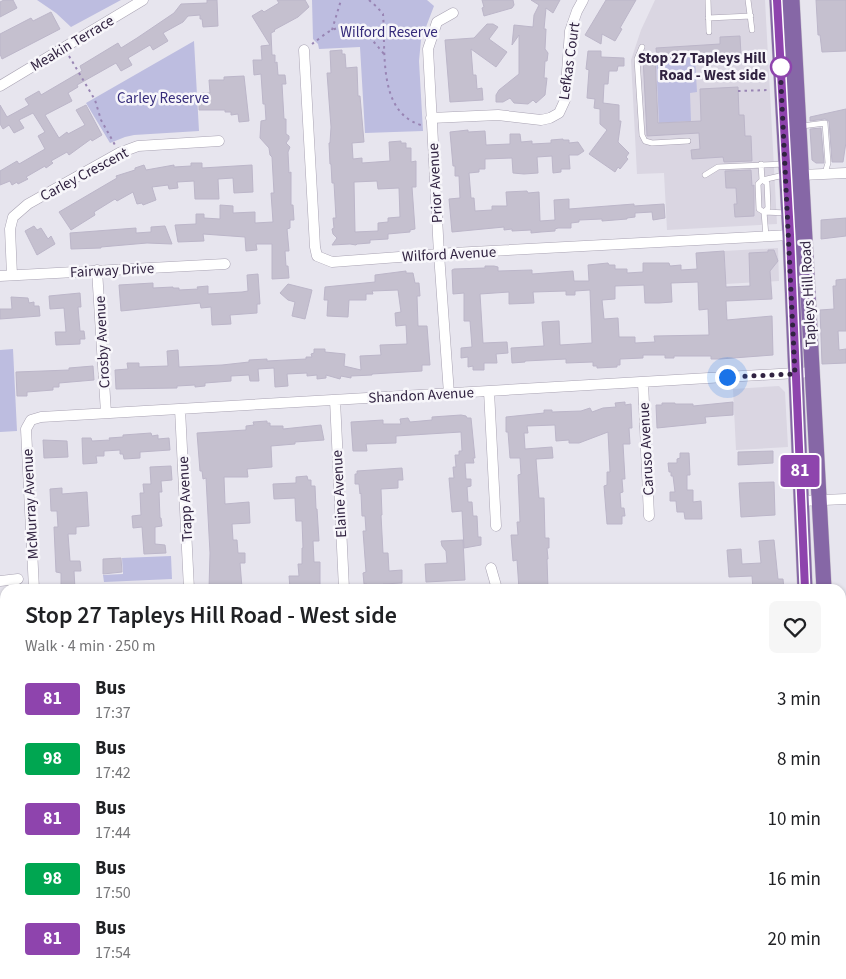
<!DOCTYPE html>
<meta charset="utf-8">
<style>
body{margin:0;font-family:"Source Sans 3",sans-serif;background:#f6f6f6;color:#202124;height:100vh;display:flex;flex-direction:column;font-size:19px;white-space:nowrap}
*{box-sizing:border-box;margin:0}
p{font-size:16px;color:#757577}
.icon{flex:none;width:28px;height:28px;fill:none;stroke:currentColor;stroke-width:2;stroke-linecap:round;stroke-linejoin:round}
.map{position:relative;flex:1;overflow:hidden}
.panel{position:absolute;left:0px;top:584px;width:846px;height:396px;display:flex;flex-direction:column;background:#fff;border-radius:15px 15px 0 0;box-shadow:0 1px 4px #0004}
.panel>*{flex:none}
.badge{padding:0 10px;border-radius:4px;font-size:18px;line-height:32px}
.you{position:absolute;width:25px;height:25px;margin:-12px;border:4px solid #fff;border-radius:50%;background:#1a73e8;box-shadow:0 0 0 8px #1a73e833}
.map>.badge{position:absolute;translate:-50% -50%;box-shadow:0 0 0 2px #fff}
.round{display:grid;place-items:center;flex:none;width:52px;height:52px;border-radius:8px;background:#f6f6f6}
.summary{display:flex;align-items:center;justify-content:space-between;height:85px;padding:0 25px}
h1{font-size:24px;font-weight:600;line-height:38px}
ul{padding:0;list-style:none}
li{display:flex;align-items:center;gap:15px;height:60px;padding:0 25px}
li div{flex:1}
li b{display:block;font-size:19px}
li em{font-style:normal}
li .badge{min-width:55px;font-weight:700;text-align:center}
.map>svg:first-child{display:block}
</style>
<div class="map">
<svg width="846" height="979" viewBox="0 0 846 979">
<rect width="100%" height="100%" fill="#e7e5ee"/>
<path fill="#dad6e2" d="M655 0H765L777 224 667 230 664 173 637 174 631 60 641 30Z
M778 248 779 281 725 284 724 251Z
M779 386 785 392 788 447 736 450 733 389Z
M590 975H696V976L695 979H590Z"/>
<path fill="#bdbde0" d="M37 0H121L71 27 56 13Z
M312 0H427L434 6 421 40 419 61 423 131 365 133 360 47 319 49 318 44 313 39Z
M194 41 199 131 134 135 125 137 110 143 86 103Z
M695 57 697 92 690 93 691 121 659 123 656 59Z
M13 349 17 431 0 432V350Z
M171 556 172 579 104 582 103 575 123 574 122 558Z
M0 700H5V822H0Z"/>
<path fill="#c5c0cf" stroke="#bcb6c9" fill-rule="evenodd" d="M4 0H13L17 8 0 17V2Z
M207 0H217L218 26 203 27 202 19H200V15L188 16 183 22 163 33 168 41 153 50 150 45 128 58 132 65 121 71 116 63 77 85 78 87 68 93 72 101 45 115 59 138 67 132 68 134 85 125 76 110 86 105 102 135 92 141 91 139 69 155 67 152 51 161 53 163 46 168 45 166 26 177 28 179 18 184 17 182 12 185 10 181 0 185V171L17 161 19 164 45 149 38 136 45 132 33 113 19 120 24 128 14 133 9 125 3 129 0 124V105L7 117 29 105 25 99 39 91 41 95 82 71 80 66 118 43 121 48 137 38 174 13 181 4 207 3Z
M277 0H305L309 7 298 17 274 30 275 31 271 33 272 55H275V63L277 62 278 75H285L286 84H282L284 119H286V134L289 136V139L286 143 290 147 288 152 289 173 291 172V205H293L294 220H290V228L287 229 289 251H285L286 266H288L289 278 272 279V244H256L257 250 246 251 245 237 203 234 204 241 178 242 175 225 196 224V214H204V218L220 219V205L233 206V213L255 212V223L273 222 271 193H274L272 157 270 155 269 148 260 138 261 121 266 120 265 104H263L261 74 254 75 253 60H262L261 46 270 45 252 16 262 10 264 12 279 3Z
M482 0H513L514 5 512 8 484 16 482 8 484 7Z
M531 0H560L553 13 546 8 544 29H546L545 49 548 53 547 61H545L544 78H547L545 95 536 103 533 100 528 104 514 103 510 98 503 102H496V95L499 90 519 74V35L512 45 514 25 533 27 534 15 539 5Z
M606 0H636L620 28 622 29 615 41 602 34 601 44 585 35Z
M816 0H846V51L822 52 820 35H818Z
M51 12 60 29 2 59 0 54V34L31 18 33 21Z
M487 24H493L498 27 489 39 507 52 496 67 471 49 473 75H476L477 89 482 88 483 100 450 102 445 40 474 38Z
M740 36 741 55 657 58 656 48 720 44V37Z
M342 50V54H345L346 68 357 67 358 96H360L364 142 352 143 353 159 362 158V163L390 161 389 142 401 141V143H406V148H411V162L416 161V187H412L415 229 410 230V232L388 234V239L370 240V243L357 244 356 245 350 244 332 245 337 238 333 234 332 229 334 228 333 218H336L334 183H332L331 164H330L329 143H330L331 127 327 73H331L330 51ZM377 181 378 189 399 188 400 217 388 218V222L378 223V231L355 232 354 182Z
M588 51H601V57L624 58V66H618L617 71H609L608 84H604L603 103 619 105V121H621L618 142 629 153 626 157 628 159 620 169 618 167 615 172 589 154 607 130 600 124V109L594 108 595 99 587 98 589 70 586 69Z
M655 56 658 123 701 121 700 89 738 87 739 115H744L745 136H751L752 161 724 162 723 157 692 159 691 150 700 149 699 133 647 136 643 57Z
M244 76 249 121 239 122 238 114 231 115V112H225V110H199V100L202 99 201 93H210L209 80H224V77Z
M846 109V142L843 162H832L829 121 825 119 810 121V117Z
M821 128 824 163H816L812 160 810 129Z
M468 130V132L485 131 486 145 510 144V134H520L521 142 532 141V144L551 143V140L563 139V140H569V143L578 142 584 151 578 155H569L570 169H561V172L553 173 552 156 537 157 538 173 524 174 513 173 512 158 485 159V169H479V172L469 173 471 198H474L475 211 492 210V206H507L506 192 527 191 528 193 539 192 540 221 555 220 554 200 569 199V209L634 204V206L664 204 665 218 653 220 652 212 635 213V217L627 218V219L602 221V219L579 220V222L571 223V228H558L555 229V231L541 232 531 233V230L512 231V229L504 230V227L452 232 449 199 460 198 459 176H455V166H453L450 132Z
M191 163H202V168L252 165 253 192 234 193 233 178 218 179 219 199H195L194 181 177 182 178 188 169 189 168 185 152 187 156 200 143 205 142 203 137 204 133 192 117 201 115 199 94 212 95 215 71 230 59 212 117 178 116 176 135 170V168L144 165 146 170 174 165V167L191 166Z
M751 170 752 186 754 185V216L735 217 734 204H737L736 188H726L725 171Z
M846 218V236L821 239V220Z
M34 226 37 230 41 228 48 239 51 236 55 244 37 255 25 231Z
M165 226 172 244 147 243 101 247V248L71 249 70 233 136 228V233L151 232V227Z
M768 250H774L778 261 770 271 772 299 726 301 727 320 772 316 773 355 720 359H711V356H674V358H665V355H643V358L620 359V365H617V367L597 368V366H593V362L566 363V359L525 361V362L512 363 511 348 544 346 542 322 559 321 560 345 592 343 590 290 575 291V295H566V291L533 292 534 303 509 304V292L480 294 483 343 507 342 508 353 496 354 497 363H484V370H473V366L468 367V357L461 358V348L472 347 470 321H464V293L453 294 452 270 454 269 485 268V266H494L498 267V271L532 270V274L573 271 574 281H589L588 265 608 263 609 265H615V269H627V273L643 272V263H669L670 266 681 265V270L697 269 696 253 724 251 726 287 750 286 749 253 768 252ZM698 282 699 310 708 309 709 335 654 336 655 342 635 343V337H619L618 318 604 319 602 300 615 299V286L644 285 645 303H659L672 302 671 283Z
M406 271V273H413L415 283H419L420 296H417L418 326H427L430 365H422V371L372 374V375L351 376V378L341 376 340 379 326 375V378L317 379V375L307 376V373L287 374 288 386 275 387 274 368 258 369 259 381H250L249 375 231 376V381L205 383V386L195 387V385L177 386V388L116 389 115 370 128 369 127 363H139V367L168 366 167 351 178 350 179 367 222 365 249 362V360L267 359V361L306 359V357H312L311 354 314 353V349H325V352L345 354 344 366 361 370 360 356 381 355 380 345 407 344 406 325 396 326 395 313 401 312 398 290 372 291 373 294H366V300H349L348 317 327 316 328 300H324L325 287 375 282V275Z
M258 274 260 304H257V313L230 315 231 324 212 325 211 307 201 308 200 303 121 311 119 285 153 283V288L173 287V288H179V290L198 289 197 287 208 286V294L242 292 248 291 247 275Z
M846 279V331H838L839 350 846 349V363L822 364 820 310 834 309 833 286H836V280Z
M288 284 312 290 305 319 292 316 295 302 288 300 280 293Z
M80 293 81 307H78L80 331H84L85 339H80V344L56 345 55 332H66L64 308 50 309 49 296Z
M11 297 28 298 29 303 34 302V306H39L40 316 0 319V309H12Z
M93 366 94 380 59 383V387H53V390L27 392V396H17L16 372 69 370V368Z
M625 402V405L631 404 632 428H629L630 444H623L625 479H622L623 492 620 493 621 508H624L625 516H622V524H607L604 486 607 485V472H610L608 432 579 443H569V440L556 441 555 425 527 426 528 433H524L525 449 552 447 553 458 536 459 539 498H544L545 538H549V548H547L548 559H547L548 589H519L517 560 513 561 511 535H518L517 522H520L518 475 521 474 520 458H510L508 432H506V417L544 413V410H552V412L581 411 590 408 592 412 603 408 616 407 615 403Z
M733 402V415L705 417 706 423 657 428 656 405H662V403H675V404H693V406Z
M461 415 466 416 467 418H471L475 458H473L474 463H465L466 479H471V486L467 487 468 502H472L473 516H477L478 537H481V545L464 548 462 511 452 512 449 478H454L453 467H456L455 455H459V451H462L461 432 396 436V443L366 444 367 451H353L351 422 383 420V424H401L400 419 408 418 410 422 432 420V417Z
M267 421V423H270V426H283V429L321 425 324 440 295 442V444L271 446 272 467 247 469 248 477H224L225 504 249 502 250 523 232 524 233 540H237L238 553H245V563H240L242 588 209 589 210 553 206 478 203 479 202 471H200L197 433 246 430V426L254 425 253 422Z
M151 433 152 436 158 435V439L169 438 170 450 140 452V458L124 459 123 454H120V450L104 451V456H96L97 463 83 464 82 438H91L92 441 110 440 109 438 123 437V435Z
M43 440 67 441 68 457 44 458Z
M773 451V463L738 465V452Z
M680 453H689L690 475H687V490H693V502L701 501 702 519H685L684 512H677L676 501H670V492H675L673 476H671V472H669L668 463H677V459L680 458Z
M171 466 172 480 161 481 162 492H159L160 518H161L162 526 155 527V544L165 545 166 553 144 554 142 527 133 528 132 516 141 515 140 493H144L143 484H151L150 467Z
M402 468 403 480H398V488L381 489 382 515H381L383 553H388L389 571 402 570V583L383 584 384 589H367V584H364L363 573 366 572 363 531H366L365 516H362L361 493 360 494 359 484H355V474H357V471Z
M307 476 308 480H311V486H315L316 509H317L319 541H313L314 562H320V585L315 586V589H293L290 588 289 576H299L298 564H302V548H303L302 521H296L295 498 274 499 273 484 296 483V477Z
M774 482 775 515 741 517 739 483Z
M62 488V494L87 492 89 526 76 527V534H68L70 561H80L81 571H74L75 589H61V573L56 572 54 527H58L57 511H51L50 489Z
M463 540 465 580 426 582 425 564 447 563 446 551 442 546 441 541Z
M774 540 778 579H783L784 589H753L752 576 729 577 727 550 741 549 742 564 761 563 759 541Z
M121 558 122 572 103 574V559Z"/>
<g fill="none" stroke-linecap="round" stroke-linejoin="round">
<g stroke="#a9a3b3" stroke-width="6">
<path id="lane" d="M708 0 709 32
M748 0 752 30
M708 18 751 16
M642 47 637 59 642 135 645 141 652 143 688 141
M802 126 825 123 828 163 825 173
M761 164 762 180 767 183 768 208 764 212
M705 175 718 167 785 164
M764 212 788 213
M766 236 764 212 759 209 758 184 762 180 784 175"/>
</g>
<g stroke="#a9a3b3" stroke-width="11">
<path id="street" d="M304 50 315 247 317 256 332 262 453 253 790 235
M0 86 143 0
M431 118 498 115 541 120 550 118 559 113 565 100 570 31 577 11 583 0
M798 173 801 175 846 173
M97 270 106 413
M12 275 10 229 13 217 28 204 119 153 138 146 219 141
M0 276 225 264
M643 382 649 516
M489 391 496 526
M449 394 439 254 428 49 437 22 453 13
M335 400 344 589
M180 409 189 589
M801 501 846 499
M491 568 497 589
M0 581 18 579
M34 589 26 429 31 420 41 417 813 372
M0 836 5 835
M304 975V979
M477 975 478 979"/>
</g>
<g stroke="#a196b0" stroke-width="15">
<path id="secondary" d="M841 919H846
M841 934H846
M0 968H5
M57 979 122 975"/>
</g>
<g stroke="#c5c1ca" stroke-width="16">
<path id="primary" d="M777 0 790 235 805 589
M792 0 824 589
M841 890 846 898
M841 961 846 951
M819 979 820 975
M836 979V975"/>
</g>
<path stroke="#9884b3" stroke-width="2" stroke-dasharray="2.5 4" stroke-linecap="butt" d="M369 0 377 7 383 14C386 50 377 112 421 125
M332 30 341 0
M312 44C318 40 325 33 332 30 357 19 370 37 384 54
M69 56 95 100 101 120 115 145
M738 91 770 90"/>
<use href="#lane" stroke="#fff" stroke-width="5"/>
<use href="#street" stroke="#fff" stroke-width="10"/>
<use href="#secondary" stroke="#fff" stroke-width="14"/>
<use href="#primary" stroke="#8667a6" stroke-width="15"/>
</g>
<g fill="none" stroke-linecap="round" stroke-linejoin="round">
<g stroke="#fff" stroke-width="11">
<path id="line" d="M777 0 790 235 805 589"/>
</g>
<use href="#line" stroke="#8e44ad" stroke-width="8"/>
<path stroke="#312341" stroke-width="5" stroke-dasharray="0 9" d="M727 377 795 374 780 63 781 67"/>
</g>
<circle fill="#fff" stroke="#8e44ad" stroke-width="2.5" cx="781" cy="67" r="10"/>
<g text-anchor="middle" stroke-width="5" stroke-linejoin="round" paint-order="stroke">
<g font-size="15" fill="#352b7a" stroke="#f7f6fa">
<text x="389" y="37">Wilford Reserve</text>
<text x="163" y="103">Carley Reserve</text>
</g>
<g font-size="15" fill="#312341" stroke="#f7f6fa">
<text transform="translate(72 43) rotate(-31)" y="5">Meakin Terrace</text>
<text transform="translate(569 61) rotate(-82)" y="5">Lefkas Court</text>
<text transform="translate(84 174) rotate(-28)" y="5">Carley Crescent</text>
<text transform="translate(435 183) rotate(-93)" y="5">Prior Avenue</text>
<text transform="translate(449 254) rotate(-3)" y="5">Wilford Avenue</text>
<text transform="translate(112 270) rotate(-3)" y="5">Fairway Drive</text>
<text transform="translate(808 294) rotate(-93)" y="5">Tapleys Hill Road</text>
<text transform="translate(102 342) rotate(-93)" y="5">Crosby Avenue</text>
<text transform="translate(421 395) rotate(-3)" y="5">Shandon Avenue</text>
<text transform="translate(646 449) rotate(-93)" y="5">Caruso Avenue</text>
<text transform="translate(339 494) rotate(-93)" y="5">Elaine Avenue</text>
<text transform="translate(185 499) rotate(-93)" y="5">Trapp Avenue</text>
<text transform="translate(30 504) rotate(-93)" y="5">McMurray Avenue</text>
</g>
<g font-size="15" font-weight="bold" fill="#312341" stroke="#f7f6fa" text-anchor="end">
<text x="766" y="63">Stop 27 Tapleys Hill<tspan x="766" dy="17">Road - West side</tspan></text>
</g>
</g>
</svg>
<div class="you" style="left:727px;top:377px"></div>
<b class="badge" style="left:800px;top:471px;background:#8e44ad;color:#fff">81</b>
<section class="panel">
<div class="summary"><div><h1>Stop 27 Tapleys Hill Road - West side</h1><p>Walk · 4 min · 250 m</p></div><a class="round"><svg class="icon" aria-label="heart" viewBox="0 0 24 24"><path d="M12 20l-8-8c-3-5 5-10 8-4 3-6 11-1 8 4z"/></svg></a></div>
<ul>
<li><span class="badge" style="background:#8e44ad;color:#fff">81</span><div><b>Bus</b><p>17:37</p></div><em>3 min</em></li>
<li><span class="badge" style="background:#00a651;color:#fff">98</span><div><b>Bus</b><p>17:42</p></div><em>8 min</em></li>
<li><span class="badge" style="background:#8e44ad;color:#fff">81</span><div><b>Bus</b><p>17:44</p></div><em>10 min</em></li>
<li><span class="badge" style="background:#00a651;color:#fff">98</span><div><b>Bus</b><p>17:50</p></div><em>16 min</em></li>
<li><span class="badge" style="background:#8e44ad;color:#fff">81</span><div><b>Bus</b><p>17:54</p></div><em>20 min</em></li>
</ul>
</section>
</div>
